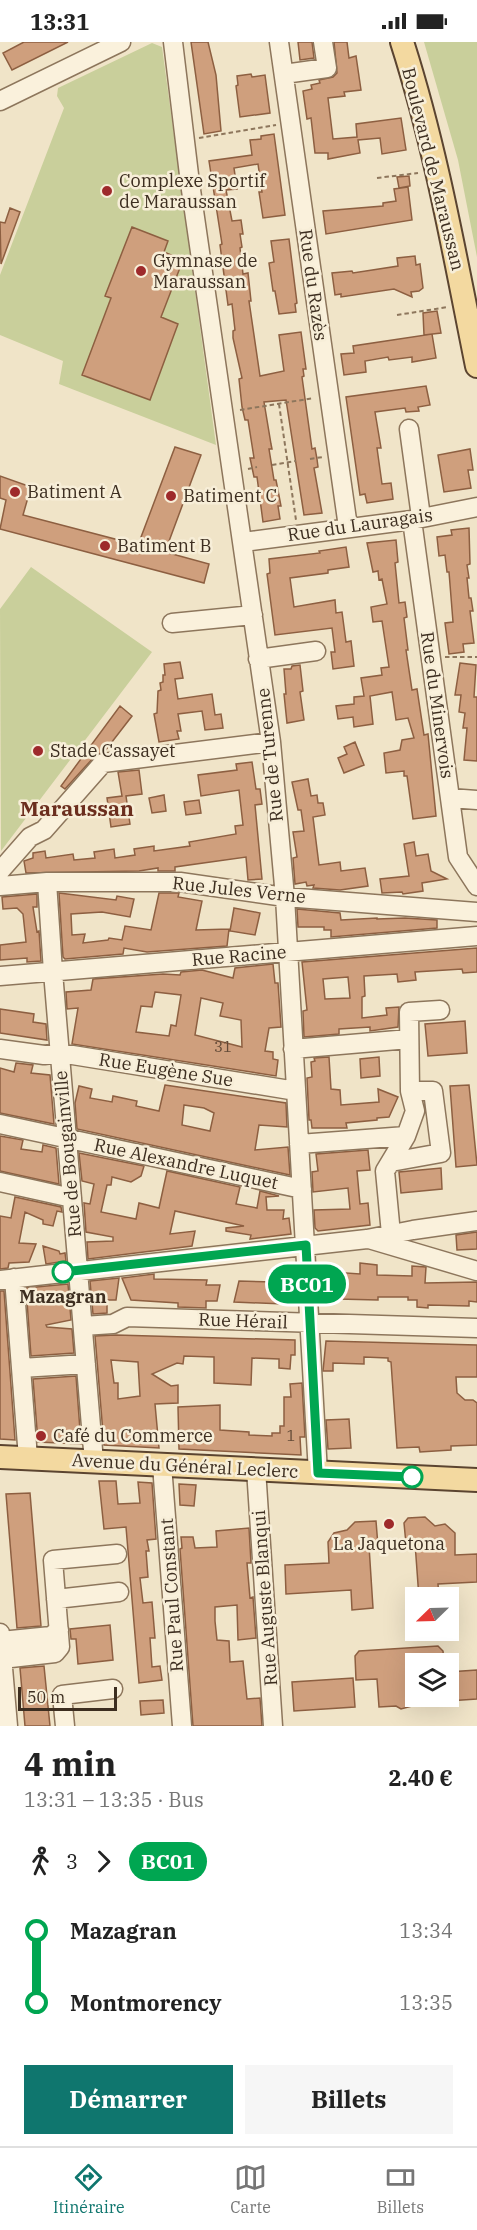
<!DOCTYPE html>
<html lang="fr">
<meta charset="utf-8">
<style>
body{margin:0;font-family:"IBM Plex Serif",serif;background:#f6f6f6;color:#222;height:100vh;display:flex;flex-direction:column;font-size:22px;white-space:nowrap}
*{box-sizing:border-box;margin:0}
p{font-size:20px;color:#767676}
.icon{flex:none;width:33px;height:33px;fill:none;stroke:currentColor;stroke-width:2;stroke-linecap:round;stroke-linejoin:round}
.map{position:relative;height:1684px;overflow:hidden}
.sheet{display:flex;flex-direction:column;background:#fff;flex:1}
.sheet>*{flex:none}
.badge{padding:0 12px;border-radius:20px;font-size:21px;line-height:39px}
.needle{width:39px;rotate:247deg}
.fabs{position:absolute;left:405px;top:1545px;display:grid;gap:12px}
.fabs a{display:grid;place-items:center;width:54px;height:54px;border-radius:0px;background:#fff;box-shadow:0 6px 24px #0002;font-size:30px}
.scale{position:absolute;left:18px;bottom:15px;width:99px;box-sizing:border-box;padding-left:6px;border:3px solid #3d2e20;border-top:0;font-size:16px;line-height:21px;white-space:nowrap;color:#3d2e20;-webkit-text-stroke:4px #f7eed8;paint-order:stroke}
.map>.badge{position:absolute;translate:-50% -50%;box-shadow:0 0 0 3px #fff}
.legs{display:flex;align-items:center;gap:9px;height:66px;padding:0 24px;font-size:20px}
.legs p{margin-inline-start:auto}
.headline{display:flex;align-items:center;justify-content:space-between;height:102px;padding:0 24px}
h1{font-size:33px;font-weight:700;line-height:45px}
.action{display:flex;gap:12px;margin-top:auto;padding:12px 24px}
.action a{flex:1;height:69px;border-radius:0px;background:#0f766e;color:#fff;font-size:24px;font-weight:700;line-height:69px;text-align:center}
.action a+a{background:#f6f6f6;color:#222}
ul{padding:0 24px;list-style:none}
li{display:flex;align-items:center;gap:21px;height:72px;font-size:22px}
li i{display:grid;place-items:center;width:9px;height:100%;margin:0 8px;background:currentColor}
li i::after{content:'';width:15px;height:15px;margin:-8px;border:4px solid;border-radius:50%;background:#fff}
li p{margin-inline-start:auto}
li:first-child i{background:linear-gradient(#0000 50%,currentColor 0)}
li:last-child i{background:linear-gradient(currentColor 50%,#0000 0)}
.status{display:flex;justify-content:space-between;align-items:center;height:42px;padding:0 30px;background:#fff;direction:ltr}
.status svg{height:16px;fill:currentColor}
.tab-bar{display:flex;justify-content:space-around;align-items:center;height:84px;border-top:2px solid #e0e0e0;background:#fff;font-size:16px;color:#767676}
.tab-bar a{display:grid;justify-items:center;gap:3px}
.tab-bar .active{color:#0f766e}
.map>svg:first-child{display:block}
</style>
<div class="status"><b>13:31</b><svg viewBox="0 0 49 12"><path d="M0 12V9h3v3zM5 12V6h3v6zM10 12V3h3v9zM15 12V0h3v12zM26 1h20v11H26zM47 4h2v5h-2z"/></svg></div>
<div class="map">
<svg width="477" height="1684" viewBox="0 0 477 1684">
<rect width="100%" height="100%" fill="#f0e4c8"/>
<path fill="#c9cf9b" d="M424 0H477V215L458 118Z
M152 1 162 5 216 403 59 342 63 319 0 293V233L64 66 57 54 58 46Z
M31 525 152 610 1 809 0 567Z"/>
<path fill="#cf9f7d" stroke="#8d5f41" stroke-width="1.5" fill-rule="evenodd" d="M24 0H68L12 28 3 11Z
M191 0H208L216 33 221 89 204 92Z
M298 0H312L314 16 300 18Z
M334 0H347L349 16 356 14 361 48 344 50 345 54 328 56 333 97 357 95 356 82 401 76 406 108 382 112 380 96 358 98 360 111 328 117V111H315L311 76 307 77 303 49 312 47 311 43 320 41 319 38 333 35 337 31Z
M251 32 252 35 265 33 270 71 240 75 236 44 238 43 237 34Z
M274 92 285 173 263 176 259 150H262L258 122 234 126 237 147 226 148 232 179 241 178 243 192H240L242 205 240 206 243 232 248 231 251 259H249L260 334 284 329 279 293 301 290 306 327H303L304 334 302 335 312 407 315 406 317 417 318 425 314 426 322 471 304 473 286 358 264 360 271 402 272 407H269L274 438H276L281 464H278L280 477 263 480 257 435H254L250 416H254L248 378H245L242 365 239 337 242 336 233 296V289L235 288 232 262 228 263 220 203 222 202 209 119 252 113 250 98 261 97V94Z
M409 134 410 144 399 146 397 135Z
M408 145 412 178 326 192 323 169 383 164V161L396 159 394 147Z
M10 166 20 170 1 222 0 180 5 181Z
M132 185 168 199 164 210 183 218 161 275 178 282 150 358 82 333 111 256 105 254Z
M289 197 297 261 295 262 296 270 279 272 275 249H273L269 221 274 220 271 199Z
M415 214 416 223 420 222 423 246 419 249 411 250 412 255 394 247 341 255V252L335 253 332 231 352 229 353 231 398 224 397 216Z
M437 269 441 291 424 293 423 271Z
M432 292 436 316 412 320V315L389 318 388 315 365 319 366 330 344 333 341 312 354 311 353 304Z
M426 344 430 363 418 365 419 369 406 370 405 366 375 370 381 406H377L382 442 391 441 393 457 367 461 365 452 360 453 346 355Z
M175 405 201 413 165 510 209 522 204 541 0 487 6 458 0 456V434L31 445 23 473 138 503Z
M470 407 473 428H468L471 446 444 450 438 413Z
M469 486 470 522 467 523 469 536H467L469 556H471L473 569H470L474 601 463 602 464 610 449 612 445 581 453 580 449 530H447L445 513 439 514 437 495 452 493 451 488Z
M396 498 398 520 395 521 399 561 405 560 407 575 404 576 408 608H406L412 648 417 647 424 693 428 692 436 774 413 777 407 734H404V729L386 731 384 711 400 708 402 698 414 696 408 676 396 678 392 650 370 654 373 682 354 685 353 675 338 677 336 664 354 662V655L364 654 361 636 382 633 381 626 389 625 382 579 373 580 371 565 387 562 382 537 379 538 378 529 373 530 367 501Z
M346 505 349 525 328 528V531L290 536 294 565 335 558 336 571 342 570 346 600 351 599 354 624 333 627 331 610H335L332 586 275 593 267 532 270 531 269 517 320 511 319 509Z
M180 620 183 636 175 637 178 657 212 652 215 673 221 672 223 686 205 688 202 669 178 672 181 689H177L179 697 159 700 154 672 157 671 158 649 161 648 160 641 163 640V633H165L164 622Z
M460 621 476 623 474 655H477V719L464 718 467 686H463L465 671 459 670 461 653H455Z
M300 623 303 649 300 650 304 678 287 681 284 652H286L284 627H291L292 624Z
M120 664 132 674 105 709 95 714 65 747 61 744Z
M355 700 364 723 344 731 338 716 347 712 344 705Z
M252 720 256 747H260L262 762 255 763 262 837 248 838 246 815 175 825V829H158V826L139 829 26 831 24 819 33 816V811L45 809 46 816 73 812 74 818 95 816 94 810 114 807 115 816 135 813 134 807 154 804V809L190 804 189 800 236 792 235 784 243 783 239 748 201 754 198 733 237 728 236 722Z
M139 728 142 752 126 754 130 782 111 785 107 756 122 754 118 730Z
M308 737 311 754 317 753 318 761H323L325 773 313 775 319 823 340 820 341 829 365 826 368 844 340 848 313 846 314 843 307 844 306 840 295 842 293 816 297 815 293 790 304 789 301 768H298L292 740Z
M164 753 166 769 152 771 149 756Z
M199 758 201 771 186 773 184 760Z
M414 800 416 814 428 812 431 829 447 837 422 841 423 849 403 852 402 850 382 851 380 837 409 834 404 802Z
M59 851 116 858 117 854 134 857 130 875 102 870 71 872 72 893 85 892 83 901 108 898 109 896 122 898 125 884 151 888 159 851H179L178 855 202 859 196 888 229 887 227 904 147 910 124 906 123 912 65 917 63 915Z
M37 852V865H33L37 890 39 889 41 919 27 920V916L0 918V903L26 900 23 872 17 866 3 867 2 855Z
M234 866 260 871 255 893 230 889Z
M297 867 340 871 341 878 377 876V877L405 876 437 878V886L331 895V888H324V885H298Z
M477 906V930L463 931 462 927 415 930 416 938 398 940 397 932 364 934 365 954 362 955V976L387 973 386 966 399 965 398 985 370 989V985L339 987V992L304 995 303 969 307 968 302 920ZM348 935 350 956 325 957 323 937Z
M273 922 275 941H278L281 985 269 986 265 1009 273 1010V1017L278 1018 276 1034 72 1002 78 966 67 967 66 950 91 948 93 937 163 932 180 933 181 930 202 928 233 936 235 926ZM155 950 181 953 176 984 171 983 169 994 136 990 141 964 152 965ZM201 956 223 961 220 974 241 978 242 1005 195 993Z
M0 967 34 972 33 980 46 982 47 998 0 991Z
M465 979 467 1011 428 1014 425 982Z
M329 1015 331 1047 340 1048 341 1063 379 1060 378 1047 398 1055 389 1075 377 1076V1078L346 1081 347 1086H312L311 1078H309L307 1036 312 1035 311 1020 315 1019 314 1016Z
M379 1015 380 1034 361 1036 360 1017Z
M16 1021 33 1023 31 1031 50 1033 54 1082 0 1071V1026L14 1030Z
M165 1043 286 1061 287 1085 259 1083 255 1108 288 1105 290 1133 77 1087 75 1061 79 1044 92 1047 90 1056 112 1060 113 1054 137 1059 136 1064 159 1069ZM184 1063 204 1066 214 1071 210 1089 182 1083Z
M469 1043 477 1123 456 1125 450 1044Z
M0 1094 23 1098 21 1107 42 1110 43 1103 56 1106 59 1142 0 1129Z
M368 1108 370 1128 357 1129 360 1162 368 1161 370 1183 318 1189 315 1186 314 1168 350 1167 348 1146 313 1150 312 1130 318 1129 316 1112Z
M79 1111 144 1124 141 1134 131 1140 112 1135 111 1143H107L101 1170 136 1177 139 1161 159 1166 167 1129 240 1145 236 1162 257 1166 260 1149 279 1154 266 1155 267 1168H284L283 1177 289 1176 291 1192 250 1197 251 1193 226 1189V1186L244 1184 175 1169 170 1192 195 1189 192 1204 88 1217 87 1200 113 1199V1195L86 1190 84 1161 90 1162 94 1142 82 1139Z
M441 1126 442 1147 401 1151 399 1130Z
M15 1155 61 1165 62 1170 57 1169 53 1184 43 1182V1178L25 1170 19 1201 36 1202 29 1220 9 1221 8 1226 0 1227V1174L11 1176Z
M477 1190V1207L457 1208 456 1193Z
M43 1204 59 1209 60 1212 65 1211 66 1219 46 1222Z
M360 1221 377 1223V1233L412 1234V1224L426 1225 425 1241 477 1240V1260L469 1259V1264L428 1263V1266L417 1265V1258H408V1255H378V1258L338 1257 339 1253H323V1248H319L318 1229 360 1232Z
M154 1232V1237L207 1238 206 1243H220L217 1259H206V1266L178 1265V1261L131 1258 122 1236Z
M275 1233 295 1234 297 1257H284V1262L234 1260 239 1239 274 1240Z
M119 1236 116 1258H107V1271L93 1272 90 1239Z
M68 1242 71 1278 46 1283 47 1285 72 1287 74 1311 31 1314 26 1246Z
M0 1249H4L15 1398 0 1397Z
M116 1293 295 1298V1313H291L290 1327 279 1326V1317L252 1316 251 1343 214 1341V1315L184 1314 183 1322 177 1321 152 1332 171 1344 178 1343V1361L155 1362 159 1406 104 1403 95 1294ZM111 1318 138 1320 140 1354 118 1357V1341H114Z
M326 1299 477 1303V1335H456L457 1351 465 1358H473L477 1361V1403L451 1404V1408L420 1410 419 1405 397 1406 391 1320 388 1319V1316L364 1315V1322L333 1321V1329H323Z
M76 1334 81 1402 38 1400 33 1337Z
M302 1341 305 1395H300L301 1413 179 1407 178 1365 220 1363V1388L249 1390V1393L272 1394V1391H280V1384H284V1355H291L290 1342Z
M349 1377 351 1406 328 1407 326 1378Z
M99 1439H116L118 1462 140 1461 138 1440 152 1441 156 1497 147 1498 149 1509H146L148 1535 140 1536 143 1561 152 1560 155 1596H150L152 1625 160 1624 162 1638 139 1641 126 1485 104 1487Z
M179 1442 196 1443 194 1464 180 1463Z
M30 1451 41 1584 17 1586 6 1452Z
M425 1475 435 1484 445 1482 455 1491V1513L477 1512V1540L438 1542 439 1556H419L415 1501 406 1502 404 1481 408 1476Z
M376 1479 378 1504H369L373 1566 352 1568 351 1548 286 1552 285 1523 329 1521 328 1500 334 1491 347 1488 355 1480Z
M249 1486 251 1521H247L250 1556 253 1555 256 1596 238 1598 237 1563 215 1565V1579L217 1598 229 1599 230 1620 243 1619 247 1657 260 1656 262 1684H193L180 1507 182 1506 181 1495H193L195 1506 217 1505 216 1489Z
M110 1583 113 1618 78 1622 76 1597H71L70 1587Z
M438 1604 443 1609 444 1622H416V1663L401 1667 396 1664 379 1665 377 1637 356 1638 355 1614 359 1609Z
M44 1624 50 1684H25L20 1626Z
M477 1628V1657L448 1659V1630Z
M353 1636 355 1665 294 1669 292 1640Z
M163 1658 164 1671 141 1673 140 1659Z"/>
<g fill="none" stroke-linecap="round" stroke-linejoin="round">
<g stroke="#8d765c" stroke-width="21">
<path id="minor" d="M173 0 190 141 271 700 285 855 318 1431
M279 0 348 485
M284 32 327 26 323 0
M0 59 121 0
M409 387 421 475
M412 478 458 815 477 844
M243 500 412 478 477 465
M172 581 253 573
M258 617 316 609
M450 756 477 758
M0 829 30 795 44 788 103 721 271 700
M47 840 53 930 94 1420
M0 844 47 840H180L285 855 477 870
M0 934 477 894
M0 1007 44 1013 60 1011 296 1049
M293 1007 409 997
M0 1082 302 1147
M299 1102 406 1094
M391 1120 441 1111 433 1049H410
M0 1140 72 1156
M391 1192 385 1129 406 1094 415 1069 410 1049 409 970 440 968
M369 1197 477 1229
M14 1236 28 1416
M0 1238 367 1197 413 1188 477 1179
M83 1284 113 1282 127 1275 477 1286
M21 1326 86 1322
M162 1423 182 1684
M256 1427 273 1684
M56 1557 119 1550
M0 1591 8 1684
M1 1599 51 1594 59 1588
M2 1617 55 1611 60 1605 53 1518 117 1512
M65 1684 62 1653 113 1647"/>
</g>
<g stroke="#5b4430" stroke-width="26">
<path id="major" d="M402 0C436 106 455 215 477 324
M0 1415 477 1438"/>
</g>
<path stroke="#8d765c" stroke-width="2" stroke-dasharray="4.5 3" stroke-linecap="butt" d="M199 96 276 83
M377 136 418 131
M397 273 448 265
M279 362 296 478
M240 368 314 356
M310 417 323 415
M272 423 296 419
M248 427 257 425
M445 615H477"/>
<use href="#minor" stroke="#faf1dc" stroke-width="18"/>
<use href="#major" stroke="#f3d9a0" stroke-width="22"/>
</g>
<g fill="none" stroke-linecap="round" stroke-linejoin="round">
<g stroke="#fff" stroke-width="14">
<path id="line-1" d="M63 1230 306 1203 318 1431 412 1435"/>
</g>
<use href="#line-1" stroke="#00a651" stroke-width="9"/>
</g>
<g fill="#9e2a2b" stroke="#f7eed8" stroke-width="2">
<circle cx="107" cy="149" r="6"/>
<circle cx="141" cy="229" r="6"/>
<circle cx="15" cy="450" r="6"/>
<circle cx="171" cy="454" r="6"/>
<circle cx="105" cy="504" r="6"/>
<circle cx="38" cy="709" r="6"/>
<circle cx="41" cy="1394" r="6"/>
<circle cx="389" cy="1482" r="6"/>
</g>
<g fill="#fff" stroke="#00a651" stroke-width="3">
<circle cx="63" cy="1230" r="10"/>
<circle cx="412" cy="1435" r="10"/>
</g>
<g text-anchor="middle" stroke-width="5" stroke-linejoin="round" paint-order="stroke">
<g font-size="15" fill="#624a37">
<text x="223" y="1010">31</text>
<text x="291" y="1399">1</text>
</g>
<g font-size="18" fill="#3d2e20" stroke="#f7eed8">
<text transform="translate(433 127) rotate(76)" y="6">Boulevard de Maraussan</text>
<text transform="translate(313 243) rotate(82)" y="6">Rue du Razès</text>
<text transform="translate(360 483) rotate(-8)" y="6">Rue du Lauragais</text>
<text transform="translate(437 663) rotate(82)" y="6">Rue du Minervois</text>
<text transform="translate(270 713) rotate(-96)" y="6">Rue de Turenne</text>
<text transform="translate(239 848) rotate(6)" y="6">Rue Jules Verne</text>
<text transform="translate(239 914) rotate(-5)" y="6">Rue Racine</text>
<text transform="translate(166 1028) rotate(9)" y="6">Rue Eugène Sue</text>
<text transform="translate(68 1112) rotate(-95)" y="6">Rue de Bougainville</text>
<text transform="translate(186 1122) rotate(12)" y="6">Rue Alexandre Luquet</text>
<text transform="translate(243 1279) rotate(2)" y="6">Rue Hérail</text>
<text transform="translate(185 1424) rotate(3)" y="6">Avenue du Général Leclerc</text>
<text transform="translate(172 1553) rotate(-94)" y="6">Rue Paul Constant</text>
<text transform="translate(265 1556) rotate(-94)" y="6">Rue Auguste Blanqui</text>
</g>
<g font-size="18" fill="#3d2e20" stroke="#f7eed8" text-anchor="start">
<text x="119" y="145">Complexe Sportif<tspan x="119" dy="21">de Maraussan</tspan></text>
<text x="153" y="225">Gymnase de<tspan x="153" dy="21">Maraussan</tspan></text>
<text x="27" y="456">Batiment A</text>
<text x="183" y="460">Batiment C</text>
<text x="117" y="510">Batiment B</text>
<text x="50" y="715">Stade Cassayet</text>
<text x="53" y="1400">Café du Commerce</text>
<text x="389" y="1508" text-anchor="middle">La Jaquetona</text>
</g>
<g font-size="18" font-weight="bold" fill="#3d2e20" stroke="#f7eed8">
<text x="63" y="1261">Mazagran</text>
</g>
<g font-size="21" font-weight="bold" fill="#6b2e1e" stroke="#f7eed8">
<text x="77" y="774">Maraussan</text>
</g>
</g>
</svg>
<div class="fabs">
<a><svg class="needle" viewBox="-14 -14 28 28"><path d="M0-13l5 13h-10z" fill="#e53935"/><path d="M0 13l5-13h-10z" fill="#767676"/></svg></a>
<a><svg class="icon" aria-label="layers" viewBox="0 0 24 24"><path d="M12 4l9 5-9 5-9-5zM3 14l9 5 9-5"/></svg></a>
</div>
<div class="scale">50 m</div>
<b class="badge" style="left:307px;top:1242px;background:#00a651;color:#fff">BC01</b>
</div>
<section class="sheet">
<div class="headline"><div><h1>4 min</h1><p>13:31 – 13:35 · Bus</p></div><b>2.40 €</b></div>
<div class="legs"><svg class="icon" aria-label="walk" viewBox="0 0 24 24"><circle cx="13" cy="4" r="2"/><path d="M13 8l-2 6 4 7M11 14l-3 7M7 12l3-4h3l4 4"/></svg>3<svg class="icon" aria-label="forward" viewBox="0 0 24 24"><path d="M9 5l7 7-7 7"/></svg><b class="badge" style="background:#00a651;color:#fff">BC01</b></div>
<ul>
<li><i style="color:#00a651"></i><b>Mazagran</b><p>13:34</p></li>
<li><i style="color:#00a651"></i><b>Montmorency</b><p>13:35</p></li>
</ul>
<div class="action"><a>Démarrer</a><a>Billets</a></div>
</section>
<nav class="tab-bar">
<a class="active"><svg class="icon" aria-label="directions" viewBox="0 0 24 24"><path d="M12 3l9 9-9 9-9-9zM9 14v-3h6M13 9l2 2-2 2"/></svg>Itinéraire</a>
<a><svg class="icon" aria-label="map" viewBox="0 0 24 24"><path d="M3 6l6-2 6 2 6-2v14l-6 2-6-2-6 2zM9 4v14M15 6v14"/></svg>Carte</a>
<a><svg class="icon" aria-label="tickets" viewBox="0 0 24 24"><path d="M3 7h18v10H3zM15 7v10"/></svg>Billets</a>
</nav>
